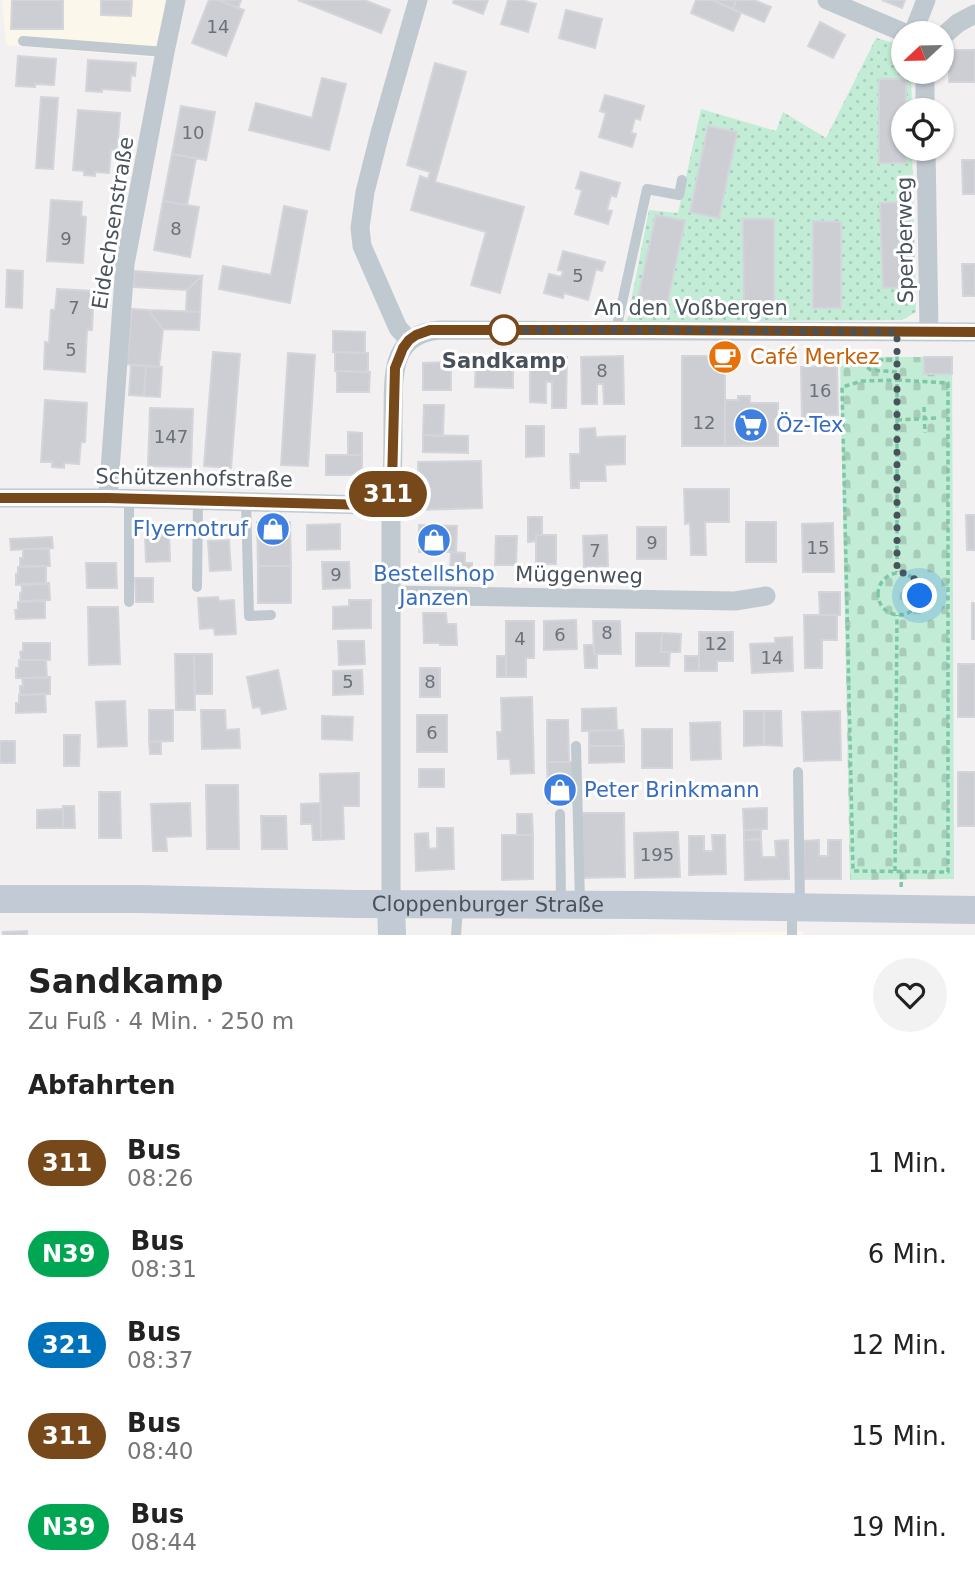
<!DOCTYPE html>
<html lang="de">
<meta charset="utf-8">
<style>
body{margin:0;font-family:"DejaVu Sans",sans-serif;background:#f2f2f2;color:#222;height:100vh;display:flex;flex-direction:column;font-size:26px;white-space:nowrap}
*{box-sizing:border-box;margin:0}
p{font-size:23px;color:#767676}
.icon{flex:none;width:38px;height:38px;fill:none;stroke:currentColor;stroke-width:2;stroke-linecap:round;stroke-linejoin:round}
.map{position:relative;height:935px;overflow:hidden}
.panel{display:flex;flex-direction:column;background:#fff;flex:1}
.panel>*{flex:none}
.badge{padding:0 14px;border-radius:23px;font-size:24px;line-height:46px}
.needle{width:46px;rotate:248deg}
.fabs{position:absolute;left:891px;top:21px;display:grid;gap:14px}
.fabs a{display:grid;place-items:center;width:63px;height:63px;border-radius:50%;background:#fff;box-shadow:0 2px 5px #0004;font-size:35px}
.you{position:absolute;width:35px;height:35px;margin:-18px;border:5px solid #fff;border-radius:50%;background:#1a73e8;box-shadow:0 0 0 10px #1a73e833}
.map>.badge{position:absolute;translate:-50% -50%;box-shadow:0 0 0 4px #fff}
h2{padding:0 28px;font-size:26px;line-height:63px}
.round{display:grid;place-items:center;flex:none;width:74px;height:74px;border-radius:37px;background:#f2f2f2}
.summary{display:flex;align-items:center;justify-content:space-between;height:119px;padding:0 28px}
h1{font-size:33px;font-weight:800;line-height:52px}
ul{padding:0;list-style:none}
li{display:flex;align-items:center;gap:21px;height:91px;padding:0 28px}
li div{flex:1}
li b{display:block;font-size:26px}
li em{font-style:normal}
li .badge{min-width:77px;font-weight:700;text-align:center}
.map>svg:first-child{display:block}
</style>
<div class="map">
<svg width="975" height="935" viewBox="0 0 975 935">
<defs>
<pattern id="grass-dots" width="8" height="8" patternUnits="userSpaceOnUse" patternTransform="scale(1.75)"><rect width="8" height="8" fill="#c2ecd5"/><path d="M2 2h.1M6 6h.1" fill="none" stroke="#a8ccb9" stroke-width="1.8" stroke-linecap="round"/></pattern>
<pattern id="cemetery-stones" width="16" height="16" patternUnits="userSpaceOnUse" patternTransform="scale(1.75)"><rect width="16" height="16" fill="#c2ecd5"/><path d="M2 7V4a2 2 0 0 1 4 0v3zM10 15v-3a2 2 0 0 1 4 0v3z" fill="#a8ccb9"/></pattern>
</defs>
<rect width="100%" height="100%" fill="#f2f0f0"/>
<path fill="#fbf7eb" d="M2 0H165L159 58 6 45Z
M803 931V935H578H590Z"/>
<path fill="url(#grass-dots)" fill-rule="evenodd" d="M876 38 902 45 903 72H911L912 110H906V79H879V162L906 163V149H912L916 312 902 320 627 322 649 210 678 213 701 109 776 131 783 112 826 138ZM709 126 737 133 718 218 690 212ZM880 203H908L910 287 883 288ZM656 215 684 221 638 297ZM744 219H774V307H744ZM813 222H841V308L813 307Z"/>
<path fill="url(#cemetery-stones)" d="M840 357H952L954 879 850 880Z"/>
<path fill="#cdced4" stroke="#d4d5da" stroke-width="2" d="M12 0H63V29H11Z
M101 0H132L131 16 101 15Z
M209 0H218L244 10 226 56 192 43Z
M218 0H241L238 8Z
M298 0H364L390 10 381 33Z
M454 0H488L483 14 453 3Z
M508 0H522L536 4 528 32 501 24Z
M696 0H712L741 13 733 31 691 13Z
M712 0H736L733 9Z
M736 0H754L771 7 764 22 733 9Z
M882 0H905L902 8Z
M566 10 602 19 595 48 559 38Z
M820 22 845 35 833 58 808 46Z
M949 50H975V82H949Z
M18 56 56 59 54 85 35 84V87L16 86Z
M88 60 136 63 135 76 131 75 130 91 102 89V92L86 91Z
M435 63 466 72 435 182 524 207 500 293 471 285 486 232 411 210 420 176 428 179 430 172 407 165Z
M322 78 346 84 329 150 249 130 256 103 312 118Z
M879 79H906V110H903V149H906V163H879Z
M605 95 644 106 640 120 635 118 631 133 636 134 632 147 599 137 606 113 600 111Z
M41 97 58 98 53 169 36 168Z
M181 106 215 112 206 160 172 154Z
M78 110 120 113 117 151 111 150 109 173 95 172V176L84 175V171L73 170Z
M708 126 737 132 719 218 690 212Z
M172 154 196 158 187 205 163 201Z
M962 160H975V194H963Z
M581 172 620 183 616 197 611 195 607 210 612 211 608 224 575 214 582 190 576 188Z
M51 200 82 202 81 216 86 217 83 263 47 261Z
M163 201 199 207 190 257 154 250Z
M908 202 910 287 883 288 880 203Z
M284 206 307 211 290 303 219 289 223 266 271 275Z
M656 215 685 221 667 304 638 298Z
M743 219H774V307L744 308Z
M813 221 841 222V308H813Z
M563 251 605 262 602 271 596 269 588 300 564 293 563 298 544 293 549 274 561 277 563 271 558 270Z
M962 264H975V296H963Z
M7 270 23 271 22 308 6 307Z
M134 271 202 276 187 290 134 287Z
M202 276 200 312 186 311 187 290Z
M57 289 94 291 92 330H87L85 372 44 369 45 342 49 343 51 310H55Z
M132 309 148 310 163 329 159 367 127 364Z
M148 310 200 312 199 330 163 329Z
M333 331 365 332V353L333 352Z
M213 352 240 354 231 468 204 466Z
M335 352 368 353V372L335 371Z
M288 353 315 355 308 466 281 465Z
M623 356 624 404H604L603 384H597V404H582L581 357Z
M682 356H725V446H682Z
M476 357 513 358V388L475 387Z
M530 357H567L566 408H552V382H546V403L530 402Z
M924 357H952V374H924Z
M451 362V390H423V363Z
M131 365 146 366 144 396 129 395Z
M146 366 162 367 160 397 144 396Z
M837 366 838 415H820V420H802L801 367Z
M337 371 370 372 369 392H337Z
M738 396H750V403H778V446H725V400H738Z
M45 400 87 403 85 442H81L79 464 64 463V468L52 467V462H41Z
M424 405H444L443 436 423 435Z
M150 408 193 409 191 467 148 466Z
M526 426H544V456L526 457Z
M595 428 596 437 625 436V464L605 465 606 481H579V488H571L570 454H580V429Z
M348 432 362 433V455H348Z
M423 435 468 436V453L423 452Z
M326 455H362V475H326Z
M481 461 482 508 419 510 418 462Z
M684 489H729V522H705L706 555H691L690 523 685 524Z
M966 515H975V550H967Z
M528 517H542V535H536V541L528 542Z
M257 522H290L291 566H258Z
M746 522H776V562H746Z
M833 523 834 572H803L802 524Z
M340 524V549L307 550V525Z
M419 525 457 526 456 552H419Z
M637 527H666V559H637Z
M169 532 170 561 146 562 145 533Z
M536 535H556V564H536Z
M607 535 608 566 584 567 583 536Z
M496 536H517L516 565H495Z
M52 537 53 548 11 550 10 539Z
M229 540 231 570 210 571 208 541Z
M23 549H49L50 566H20V558H23Z
M451 552 465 553V563H472V571L450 570Z
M322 562H349L350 588 323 589Z
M86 563H116L117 588H87Z
M46 566V584L16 585V574H18V567Z
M258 566H291V603H258Z
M135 578H153V602H136Z
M49 583 50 600 20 601V593L22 592V584Z
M819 592H840V615H820Z
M218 597 219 601 234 600 236 634 215 635 214 628 200 629 198 598Z
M349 600H371V628L333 629V607L349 606Z
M45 601V618L16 619 15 610H18V602Z
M972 603H975V639H972Z
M88 607H118L120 664 89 665Z
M423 613H446L447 624H456L457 645H440V643H424Z
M804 615H837V640H822V668H805Z
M576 620 577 649 544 650V621Z
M506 621H534V658H526V677H506Z
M593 621H620L621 654H594Z
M699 632H733V661H717V671H699Z
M636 633H662L661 652H670L669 666H636Z
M662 633 681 634 680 652H661Z
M792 637 793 671 752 673 750 644 775 643V638Z
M338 641H364L365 664 339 665Z
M23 643H50V660H21L20 652 23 651Z
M584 645H594V654H597V668H585Z
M175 654H194L195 710H176Z
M194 654H212V694H195Z
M497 656H506V677H497Z
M685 656H699V671H685Z
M19 660H46L47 678H16V668H19Z
M958 664H975V717H958Z
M420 668H440V697H420Z
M278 670 286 709 262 714 260 707 253 708 247 677Z
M362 670 363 694 333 695V671Z
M50 677V694L20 695V686H23L22 678Z
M45 694 46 712 16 713V703H19V695Z
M532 697 534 773 511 774 510 759H498L497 732H502L501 698Z
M125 701 127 746 98 747 96 702Z
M616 708 617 730 582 731V709Z
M149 710H173V741L149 742Z
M201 710H225L226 730 239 729 240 748 202 749Z
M744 711H764V745L744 746Z
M764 711H781L782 746 764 745Z
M840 711 841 760 804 761 802 712Z
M417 715H447V752H417Z
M322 716 353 717 352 740 322 739Z
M547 720H568L569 762H547Z
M720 722 721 759 691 760 690 723Z
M642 729H672V768H642Z
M623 730 624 746H589V731Z
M64 735H80L79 766H64Z
M0 741H15V763H0Z
M161 741V754H150L149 742Z
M589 746H624V762L589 763Z
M547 762H573L574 802 548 803Z
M419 769H444V787H419Z
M958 772H975V826H958Z
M359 773V806H343L344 839 321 840 320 774Z
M206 785H238L239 849H207Z
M99 792H120L121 838H99Z
M190 803 191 836 166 837 167 851H153L151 804Z
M321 803V840H313L312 824H301V804Z
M63 806H74L75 828H63Z
M767 808V829L744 830 743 809Z
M63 809V828H37V810Z
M582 813H624L625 877 583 878Z
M517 814H532L533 835H517Z
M261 816H286L287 849H262Z
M437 828H453L454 869 416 871 415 834 428 833 429 849 437 848Z
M744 830H761V839L744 840Z
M678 832 680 877 635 878 634 833Z
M502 835H533V879L502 880Z
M712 835H725L726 874 689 875V836H704V851H713Z
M761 839 762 857H776L775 841 788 840 789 879 745 880 744 840Z
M819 840V856H828V840H841V879H804V841Z
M27 931V935H3V932Z"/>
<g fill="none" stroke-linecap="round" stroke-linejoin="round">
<path stroke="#7dc7a7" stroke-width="3.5" stroke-dasharray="5 3.5" stroke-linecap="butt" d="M897 348V360H867L865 366 871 370 897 372V572
M897 380 948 383V872L853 871 842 387 862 381Z
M924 407 925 433
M897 420 937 418
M878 594a21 21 0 1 1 42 0a21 21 0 1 1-42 0Z
M895 871 897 615
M901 887 902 871"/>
<path stroke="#c1c9d0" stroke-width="10" d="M23 41 165 52
M616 330 647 189 679 195 682 180
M246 502 249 616 271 615
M197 587 198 500
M129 602V499
M576 746 580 902
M798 772 800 904
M560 814 561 901
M456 935 458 908
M792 935V911"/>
<path stroke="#c1c9d0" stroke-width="19" d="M827 0 905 33
M913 33 926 0
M942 37 958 23 975 14
M925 110V78L926 72
M926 149 929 331
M409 340 398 328 362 246 360 228 365 192 380 133 418 0
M0 498H108L368 505 385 498
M108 498 125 264 165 52 176 0
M391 595 735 601 766 596
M391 904V519L385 498 392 483C393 461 393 440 393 418 394 379 388 334 440 330L975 332"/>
<g stroke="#c2cad5" stroke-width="28">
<path id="s1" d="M0 899H140L355 904 645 905 975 910"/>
<path d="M391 904 392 935"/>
</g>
</g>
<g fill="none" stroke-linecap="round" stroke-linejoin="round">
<g stroke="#fff" stroke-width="16">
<path id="line" d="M0 498H108L368 505C381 502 388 496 392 483L395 368 403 348 409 340 416 335 430 330H652L975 332"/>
</g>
<use href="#line" stroke="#774819" stroke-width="10"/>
<path stroke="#49525b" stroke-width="7" stroke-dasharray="0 12.6" d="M504 330H496H652L897 332V572C914 574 918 580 920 596"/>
</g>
<defs>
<g id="cafe-disc" transform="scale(1.75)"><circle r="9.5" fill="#e8710a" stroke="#fff"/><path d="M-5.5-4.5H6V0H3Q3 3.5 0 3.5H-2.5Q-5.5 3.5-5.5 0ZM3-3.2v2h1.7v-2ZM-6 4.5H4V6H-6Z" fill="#fff"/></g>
<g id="supermarket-disc" transform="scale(1.75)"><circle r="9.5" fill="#3f7fe0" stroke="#fff"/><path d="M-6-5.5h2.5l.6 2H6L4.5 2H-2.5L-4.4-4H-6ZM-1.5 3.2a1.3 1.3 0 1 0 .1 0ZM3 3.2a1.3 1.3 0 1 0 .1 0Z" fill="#fff"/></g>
<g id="shop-disc" transform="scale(1.75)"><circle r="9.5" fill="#3f7fe0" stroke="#fff"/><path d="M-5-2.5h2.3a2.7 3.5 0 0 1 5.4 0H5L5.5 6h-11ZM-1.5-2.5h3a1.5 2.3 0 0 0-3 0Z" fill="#fff"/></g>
</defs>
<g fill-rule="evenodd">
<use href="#cafe-disc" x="725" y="357"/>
<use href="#supermarket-disc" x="751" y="425"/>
<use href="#shop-disc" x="273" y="529"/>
<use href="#shop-disc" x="434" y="540"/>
<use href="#shop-disc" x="560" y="790"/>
</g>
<circle fill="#fff" stroke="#774819" stroke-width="3.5" cx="504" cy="330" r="14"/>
<g text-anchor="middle" stroke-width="6" stroke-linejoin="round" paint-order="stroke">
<g font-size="18" fill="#6a7179">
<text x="218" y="33">14</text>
<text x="193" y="139">10</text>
<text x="176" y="235">8</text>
<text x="66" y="245">9</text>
<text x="578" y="282">5</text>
<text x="74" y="314">7</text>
<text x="71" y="356">5</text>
<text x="602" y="377">8</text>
<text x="820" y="397">16</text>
<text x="704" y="429">12</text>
<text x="171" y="443">147</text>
<text x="652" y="549">9</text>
<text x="818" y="554">15</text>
<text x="595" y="557">7</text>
<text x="336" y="581">9</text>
<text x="607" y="639">8</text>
<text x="560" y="641">6</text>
<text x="520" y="645">4</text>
<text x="716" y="650">12</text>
<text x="772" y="664">14</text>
<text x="348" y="688">5</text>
<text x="430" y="688">8</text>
<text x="432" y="739">6</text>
<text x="657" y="861">195</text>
</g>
<g font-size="21" fill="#49525b" stroke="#fff">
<text transform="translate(113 223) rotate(-81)" y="7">Eidechsenstraße</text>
<text transform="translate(905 240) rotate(-91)" y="7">Sperberweg</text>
<text x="691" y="315">An den Voßbergen</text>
<text transform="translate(194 478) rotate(1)" y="7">Schützenhofstraße</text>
<text transform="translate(579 575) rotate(1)" y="7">Müggenweg</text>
<text dy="7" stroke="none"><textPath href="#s1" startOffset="488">Cloppenburger Straße</textPath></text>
</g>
<g font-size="21" fill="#c56008" stroke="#fff" text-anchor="start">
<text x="750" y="364">Café Merkez</text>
</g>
<g font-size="21" font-weight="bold" fill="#49525b" stroke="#fff">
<text x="504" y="368">Sandkamp</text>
</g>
<g font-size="21" fill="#366cbe" stroke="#fff" text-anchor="start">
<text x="776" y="432">Öz-Tex</text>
<text x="248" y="536" text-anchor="end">Flyernotruf</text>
<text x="434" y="581" text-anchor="middle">Bestellshop<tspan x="434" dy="24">Janzen</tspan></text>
<text x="584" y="797">Peter Brinkmann</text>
</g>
</g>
</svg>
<div class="fabs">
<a><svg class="needle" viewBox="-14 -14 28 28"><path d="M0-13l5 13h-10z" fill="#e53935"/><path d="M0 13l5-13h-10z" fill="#767676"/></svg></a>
<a><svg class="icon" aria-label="locate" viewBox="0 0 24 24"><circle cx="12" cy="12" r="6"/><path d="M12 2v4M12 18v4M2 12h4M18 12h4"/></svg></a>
</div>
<div class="you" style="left:920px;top:596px"></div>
<b class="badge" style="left:388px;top:494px;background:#774819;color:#fff">311</b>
</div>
<section class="panel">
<div class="summary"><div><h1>Sandkamp</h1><p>Zu Fuß · 4 Min. · 250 m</p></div><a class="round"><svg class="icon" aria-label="heart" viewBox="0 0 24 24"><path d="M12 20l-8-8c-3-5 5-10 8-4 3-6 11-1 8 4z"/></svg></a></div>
<h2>Abfahrten</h2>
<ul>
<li><span class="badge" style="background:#774819;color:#fff">311</span><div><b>Bus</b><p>08:26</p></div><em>1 Min.</em></li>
<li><span class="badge" style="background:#00a651;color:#fff">N39</span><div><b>Bus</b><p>08:31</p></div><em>6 Min.</em></li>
<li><span class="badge" style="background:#0072bc;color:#fff">321</span><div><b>Bus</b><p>08:37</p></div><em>12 Min.</em></li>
<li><span class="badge" style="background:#774819;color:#fff">311</span><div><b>Bus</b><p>08:40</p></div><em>15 Min.</em></li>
<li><span class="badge" style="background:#00a651;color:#fff">N39</span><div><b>Bus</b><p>08:44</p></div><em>19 Min.</em></li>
</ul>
</section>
